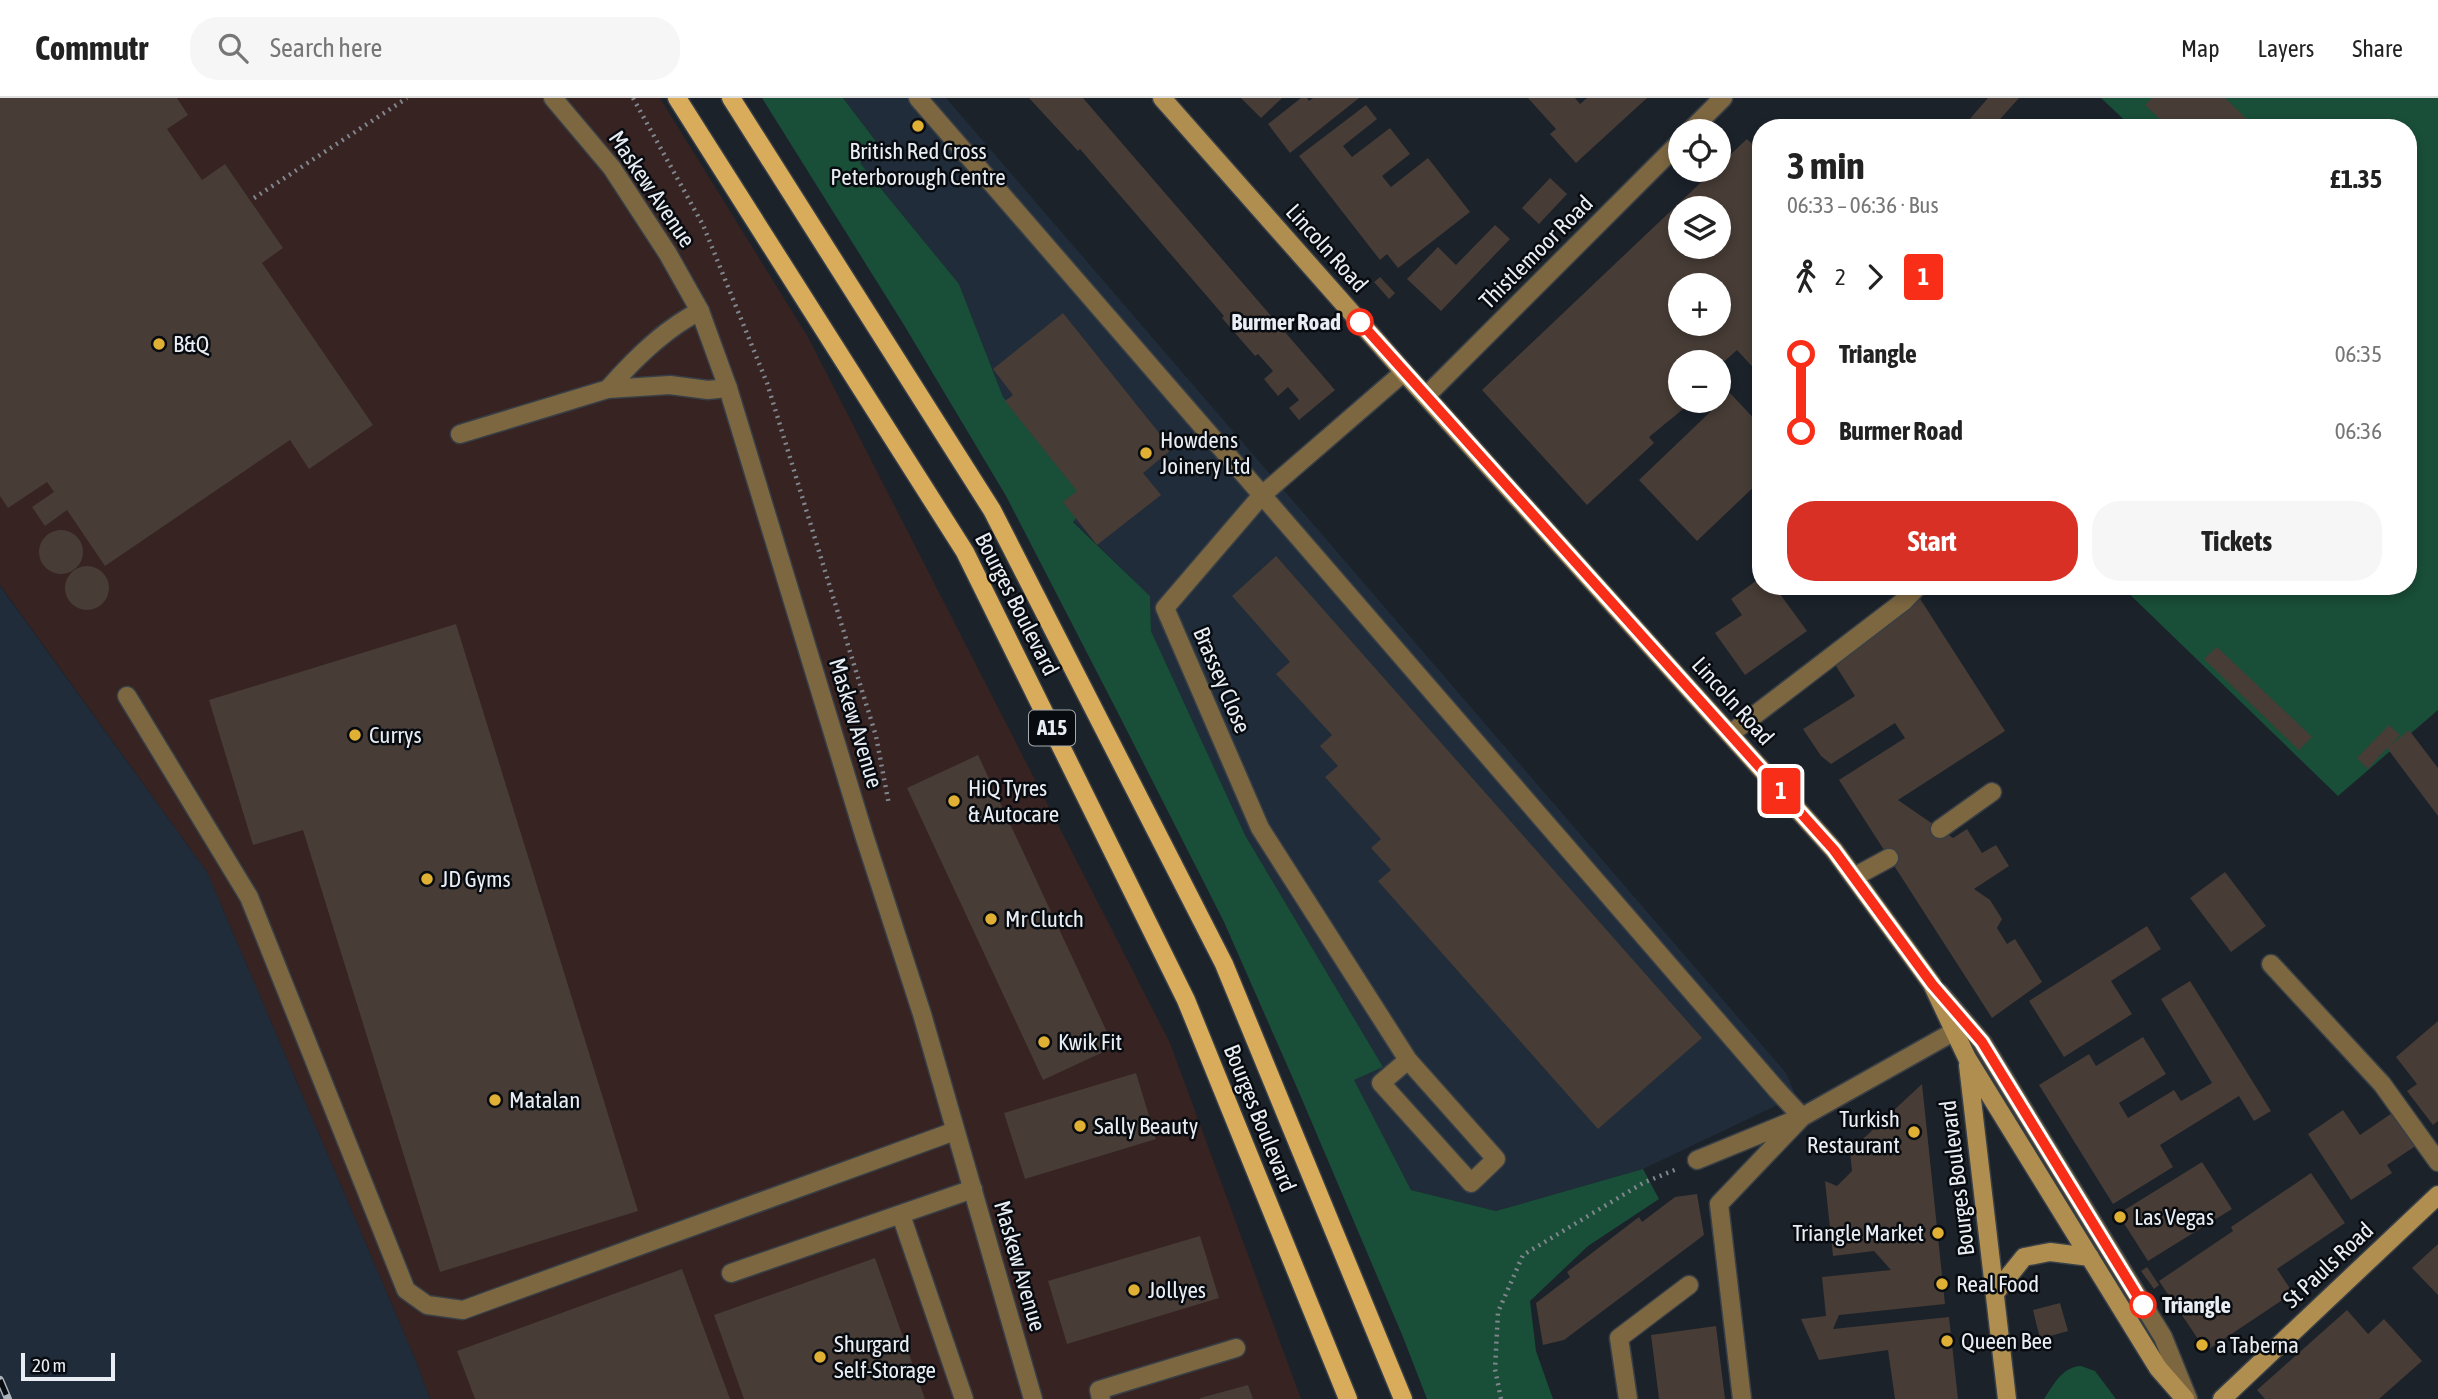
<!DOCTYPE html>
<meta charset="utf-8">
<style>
body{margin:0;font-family:"Asap Condensed",sans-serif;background:#f6f6f6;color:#222;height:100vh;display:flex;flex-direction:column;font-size:26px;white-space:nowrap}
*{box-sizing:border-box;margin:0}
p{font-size:23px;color:#767676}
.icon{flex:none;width:38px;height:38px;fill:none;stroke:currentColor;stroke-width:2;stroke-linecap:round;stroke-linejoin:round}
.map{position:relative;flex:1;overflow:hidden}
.sheet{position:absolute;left:1752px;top:21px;width:665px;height:476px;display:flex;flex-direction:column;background:#fff;border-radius:28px;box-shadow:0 4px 10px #0003}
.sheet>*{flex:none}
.badge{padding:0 14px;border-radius:5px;font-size:24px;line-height:46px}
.controls{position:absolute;left:1668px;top:21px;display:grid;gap:14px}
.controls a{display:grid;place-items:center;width:63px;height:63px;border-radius:50%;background:#fff;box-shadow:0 4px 10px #0003;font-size:35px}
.scale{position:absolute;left:21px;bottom:18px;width:94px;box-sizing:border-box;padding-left:7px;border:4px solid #e9eef4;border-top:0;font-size:19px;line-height:24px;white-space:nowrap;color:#e9eef4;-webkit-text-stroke:5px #080b0f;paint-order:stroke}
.map>.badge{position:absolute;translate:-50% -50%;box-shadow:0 0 0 4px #fff}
.legs{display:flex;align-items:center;gap:10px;height:77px;padding:0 35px;font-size:23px}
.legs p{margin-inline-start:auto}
.overview{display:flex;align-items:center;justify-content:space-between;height:119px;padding:0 35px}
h1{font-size:38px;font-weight:700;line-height:52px}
.cta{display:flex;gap:14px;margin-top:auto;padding:14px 35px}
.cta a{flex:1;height:80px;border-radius:28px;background:#d93025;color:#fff;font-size:28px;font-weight:700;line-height:80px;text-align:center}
.cta a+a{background:#f6f6f6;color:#222}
ul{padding:0 35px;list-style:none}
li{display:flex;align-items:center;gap:24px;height:77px;font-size:26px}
li i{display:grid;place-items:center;width:10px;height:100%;margin:0 9px;background:currentColor}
li i::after{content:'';width:18px;height:18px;margin:-9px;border:5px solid;border-radius:50%;background:#fff}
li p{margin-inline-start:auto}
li:first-child i{background:linear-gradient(#0000 50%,currentColor 0)}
li:last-child i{background:linear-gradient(currentColor 50%,#0000 0)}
header{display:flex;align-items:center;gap:42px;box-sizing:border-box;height:98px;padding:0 35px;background:#fff;border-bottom:2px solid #e0e0e0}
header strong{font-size:33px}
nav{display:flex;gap:38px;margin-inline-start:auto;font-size:24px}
.search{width:490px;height:63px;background:#f6f6f6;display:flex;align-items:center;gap:18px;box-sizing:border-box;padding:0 24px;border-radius:28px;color:#767676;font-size:26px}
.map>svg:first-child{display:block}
</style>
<header>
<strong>Commutr</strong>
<div class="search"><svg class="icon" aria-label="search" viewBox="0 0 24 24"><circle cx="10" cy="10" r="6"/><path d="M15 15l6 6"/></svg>Search here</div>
<nav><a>Map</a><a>Layers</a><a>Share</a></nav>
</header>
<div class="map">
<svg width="2438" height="1301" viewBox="0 0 2438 1301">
<rect width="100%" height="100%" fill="#1b222a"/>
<path fill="#362322" d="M0 0H660L808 239 1170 945 1301 1301H430L416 1263 207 774 0 487Z"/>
<path fill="#202c39" d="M843 0H946L1786 975 1796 998 1643 1071 1496 1113 1411 1092 1353 982 1383 969 1245 737 1151 533 1150 498 1073 423 1093 400 1003 299 959 186 860 65 878 46Z
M0 488 207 774 416 1263 430 1301H0Z"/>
<path fill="#194e38" d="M762 0H843L878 46 860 65 959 186 1003 299 1093 400 1073 424 1150 498 1151 533 1245 737 1383 969 1354 982 1411 1092 1496 1113 1643 1071 1659 1101 1588 1148 1530 1203 1536 1253 1553 1301H1427L1403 1239 1298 992 1224 824 1117 613 1006 398 904 227Z
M2101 0H2438V612L2338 698 2121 488H2408V30H2133Z
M2081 1268 2095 1273 2116 1301H2044C2054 1286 2062 1269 2081 1268Z"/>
<path fill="#473c36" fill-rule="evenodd" d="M0 0H177L188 17 167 31 202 82 225 66 283 150 262 165 373 327 309 371 290 342 105 468 67 412 45 428 32 409 54 394 47 384 8 410 0 398Z
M1029 0H1083L1335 292 1299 322 1289 310 1299 302 1288 289 1278 298 1264 281 1273 273 1258 256 1255 258 1222 220 1224 218 1080 51 1078 53Z
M1241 0H1282L1261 20Z
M1301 0H1307L1309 3 1313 0H1359L1290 55 1268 26Z
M1528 0H1575L1580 6 1587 0H1647L1576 65 1550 36 1556 31Z
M1988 0H2019L1992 30H1962Z
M2152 0H2225L2256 30H2169L2145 7Z
M1366 7 1377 21 1343 48 1352 59 1390 30 1410 56 1382 78 1391 89 1428 60 1470 114 1398 170 1387 156 1380 162 1299 58Z
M1747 41 1760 54V277L1737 252 1718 269V264H1680V303H1693L1649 339 1654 345 1587 407 1482 292 1714 72H1718V68ZM1680 110H1718V149H1680ZM1680 187H1718V226H1680Z
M1550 80 1567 96 1539 126 1522 110Z
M1495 127 1510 141 1441 213 1407 181 1438 149 1456 167Z
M1380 179 1395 195 1389 201 1374 184Z
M1063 215 1172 351 1143 375 1161 397 1097 447 1063 404 1077 393 1005 303 1013 297 993 271Z
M1730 295 1760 327V383L1697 443 1639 382Z
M39 454a22 22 0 1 1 44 0a22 22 0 1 1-44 0Z
M1276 458 1702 940 1598 1031 1378 783 1391 772 1371 750 1381 741 1325 679 1338 668 1320 648 1332 637 1276 576 1290 564 1232 498Z
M65 490a22 22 0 1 1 44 0a22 22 0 1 1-44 0Z
M1760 480V488H1791L1780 496 1807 533 1745 577 1715 535 1742 517 1731 501Z
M1917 496 2005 633 1898 702 1953 740 1967 731 1982 755 1996 747 2009 768 1974 791 1990 802 2002 821 1997 830 2007 846 2015 841 2042 884 1992 920 1839 682 1905 640 1895 625 1831 666 1821 658 1803 631 1855 598 1834 565 1853 553 1849 547Z
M456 526 638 1113 440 1174 303 732 253 747 209 602Z
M2217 549 2312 639 2299 652 2204 561Z
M2389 627 2400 637 2390 648 2409 632 2438 670V718L2387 650 2368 671 2357 660Z
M978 657 1114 949 1043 982 907 690Z
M2225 774 2266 828 2231 854 2190 800Z
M2147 828 2161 851 2111 883 2132 916 2064 959 2029 903Z
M2190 883 2271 1013 2254 1023 2239 998 2160 1047 2173 1069 2113 1106 2039 987 2089 956 2096 968 2143 939 2166 976 2119 1005 2128 1020 2174 992 2181 1003 2212 985 2161 901Z
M2438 923V1023L2433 1027 2407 993 2417 986 2396 959Z
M1136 975 1156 1041 1025 1081 1004 1015Z
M1922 986 1945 1206 1839 1217 1833 1231 1949 1219 1958 1301H1895L1888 1252 1819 1262 1801 1221 1826 1218 1822 1179 1891 1172 1874 1153 1833 1158 1825 1083 1837 1088 1852 1073 1850 1053Z
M2343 1012 2360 1037 2395 1013 2417 1047 2387 1067 2392 1075 2351 1102 2308 1036Z
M2202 1064 2232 1111 2148 1163 2118 1116Z
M2311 1075 2345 1125 2277 1171 2293 1195 2206 1253 2159 1183 2233 1133 2231 1129Z
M1697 1096 1704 1137 1564 1242 1543 1247 1536 1205 1570 1179 1567 1174 1639 1119 1642 1124 1675 1099Z
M1200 1138 1219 1200 1067 1246 1048 1183Z
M2438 1146V1197L2412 1170Z
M875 1160 925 1301H744L714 1217Z
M2147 1169 2159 1187 2154 1191 2141 1173Z
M682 1171 730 1301H475L457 1253Z
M2060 1205 2068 1233 2040 1241 2033 1212Z
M2347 1212 2368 1236 2384 1221 2422 1263 2379 1301H2265L2257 1292Z
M1716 1228 1725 1301H1659L1651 1237Z
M1248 1287 1253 1301H1200V1300Z"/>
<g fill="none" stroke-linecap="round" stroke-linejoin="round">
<g stroke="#383f46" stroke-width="21">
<path id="lane" d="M608 291C634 261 664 231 700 213
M460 336 608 291 670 287 708 292 728 290
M1262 397 1777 992
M127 598 249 799 406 1192 427 1207 463 1212 955 1033
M1730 636 1904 503 1918 488
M1940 731 1992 694
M1854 779 1889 760
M2271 866 2382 986 2438 1064
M1939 894 1982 944 2163 1239 2188 1301
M901 1117 964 1301
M731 1175 973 1091
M1101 1301 1099 1292 1236 1250"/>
</g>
<g stroke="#383f46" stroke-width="21">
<path id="street" d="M553 0 612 70 668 156 700 213 728 290 864 737 922 916 1033 1301
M918 0 1262 397
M1690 33 1723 0
M1404 274 1262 397 1165 510 1260 730 1408 962 1496 1061 1471 1085 1381 985 1408 962
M1426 298 1680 44
M1697 1062 1802 1019 1777 992
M1628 1301 1619 1240 1689 1187
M1742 1301 1719 1106 1802 1019 1955 933"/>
</g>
<g stroke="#383f46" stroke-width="21">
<path id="secondary" d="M1162 0 1404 274 1834 752 1932 886 1967 960 2158 1270 2185 1301
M1968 967 2007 1301
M1996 1194 2024 1159 2050 1154 2090 1159
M2222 1301 2438 1097"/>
</g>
<g stroke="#383f46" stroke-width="21">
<path id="primary" d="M677 0 965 454 1186 902 1348 1301
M731 0 992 412 1224 866 1403 1301"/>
</g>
<path stroke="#80868d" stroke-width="4.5" stroke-dasharray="2 5" stroke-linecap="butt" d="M633 0 703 127 767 285 876 638 889 707
M254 100 407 0
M1501 1301 1495 1271 1498 1214 1523 1157 1643 1085 1677 1071"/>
<use href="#lane" stroke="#7c6741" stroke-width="18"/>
<use href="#street" stroke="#7c6741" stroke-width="18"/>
<use href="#secondary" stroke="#b08e50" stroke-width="18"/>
<use href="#primary" stroke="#d8ac5a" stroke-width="18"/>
<g stroke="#adb3ba" stroke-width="8">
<path id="rail" d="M0 1282 8 1301"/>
</g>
<use href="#rail" stroke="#080b0f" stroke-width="5" stroke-dasharray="16" stroke-linecap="butt"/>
</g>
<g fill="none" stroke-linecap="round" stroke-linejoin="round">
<g stroke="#fff" stroke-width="16">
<path id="line-1" d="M1360 224 1834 752 1932 886 1982 944 2143 1207"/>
</g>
<use href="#line-1" stroke="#f92e18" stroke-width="10"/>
</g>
<g fill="#dfb034" stroke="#080b0f" stroke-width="2.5">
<circle cx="918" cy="28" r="7"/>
<circle cx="159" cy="246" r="7"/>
<circle cx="1146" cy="355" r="7"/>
<circle cx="355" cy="637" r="7"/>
<circle cx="954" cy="703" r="7"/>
<circle cx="427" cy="781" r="7"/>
<circle cx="991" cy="821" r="7"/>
<circle cx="1044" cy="944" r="7"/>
<circle cx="495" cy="1002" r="7"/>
<circle cx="1080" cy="1028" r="7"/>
<circle cx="1914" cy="1034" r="7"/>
<circle cx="2120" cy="1119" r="7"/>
<circle cx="1938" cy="1135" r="7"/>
<circle cx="1942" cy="1186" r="7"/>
<circle cx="1134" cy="1192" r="7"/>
<circle cx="1947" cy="1243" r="7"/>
<circle cx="2202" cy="1247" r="7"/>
<circle cx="820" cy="1259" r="7"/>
</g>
<g fill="#fff" stroke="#f92e18" stroke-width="3.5">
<circle cx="1360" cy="224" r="12"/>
<circle cx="2143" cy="1207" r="12"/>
</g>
<g text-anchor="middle" stroke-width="5" stroke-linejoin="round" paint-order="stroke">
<rect fill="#080b0f" stroke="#a6aaaf" stroke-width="2" x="1029" y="612.5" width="46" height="35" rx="5"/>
<g font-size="21" font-weight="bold" fill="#e9eef4">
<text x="1052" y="637">A15</text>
</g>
<g font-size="23" fill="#e9eef4" stroke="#080b0f" text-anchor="start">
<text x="918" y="61" text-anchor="middle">British Red Cross<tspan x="918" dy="26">Peterborough Centre</tspan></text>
<text x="173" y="254">B&amp;Q</text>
<text x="1160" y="350">Howdens<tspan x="1160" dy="26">Joinery Ltd</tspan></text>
<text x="369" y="645">Currys</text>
<text x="968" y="698">HiQ Tyres<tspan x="968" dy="26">&amp; Autocare</tspan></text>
<text x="441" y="789">JD Gyms</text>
<text x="1005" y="829">Mr Clutch</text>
<text x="1058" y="952">Kwik Fit</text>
<text x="509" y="1010">Matalan</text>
<text x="1900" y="1029" text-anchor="end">Turkish<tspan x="1900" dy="26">Restaurant</tspan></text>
<text x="1094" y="1036">Sally Beauty</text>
<text x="2134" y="1127">Las Vegas</text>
<text x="1924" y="1143" text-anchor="end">Triangle Market</text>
<text x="1956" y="1194">Real Food</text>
<text x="1148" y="1200">Jollyes</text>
<text x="1961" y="1251">Queen Bee</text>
<text x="834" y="1254">Shurgard<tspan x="834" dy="26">Self-Storage</tspan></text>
<text x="2216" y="1255">a Taberna</text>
</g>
<g font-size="23" fill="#e9eef4" stroke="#080b0f">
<text transform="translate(652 91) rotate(56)" y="8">Maskew Avenue</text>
<text transform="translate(1327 150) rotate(48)" y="8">Lincoln Road</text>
<text transform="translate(1536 154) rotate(-45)" y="8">Thistlemoor Road</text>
<text transform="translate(1017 506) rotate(63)" y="8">Bourges Boulevard</text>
<text transform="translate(1222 582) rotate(67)" y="8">Brassey Close</text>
<text transform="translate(1733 603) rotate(48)" y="8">Lincoln Road</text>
<text transform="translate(856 625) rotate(73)" y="8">Maskew Avenue</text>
<text transform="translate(1260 1020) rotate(68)" y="8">Bourges Boulevard</text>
<text transform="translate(1957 1080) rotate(-97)" y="8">Bourges Boulevard</text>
<text transform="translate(2328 1167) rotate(-43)" y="8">St Pauls Road</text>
<text transform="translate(1020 1168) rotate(74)" y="8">Maskew Avenue</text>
</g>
<g font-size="23" font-weight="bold" fill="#e9eef4" stroke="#080b0f" text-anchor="end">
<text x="1341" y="232">Burmer Road</text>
<text x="2162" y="1215" text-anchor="start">Triangle</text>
</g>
</g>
</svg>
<div class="controls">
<a><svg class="icon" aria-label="locate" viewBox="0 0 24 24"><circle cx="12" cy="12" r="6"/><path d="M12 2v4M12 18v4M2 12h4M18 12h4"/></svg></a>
<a><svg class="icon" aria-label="layers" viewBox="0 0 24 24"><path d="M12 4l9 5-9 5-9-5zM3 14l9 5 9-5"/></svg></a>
<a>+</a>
<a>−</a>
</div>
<div class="scale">20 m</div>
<b class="badge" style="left:1781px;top:693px;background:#f92e18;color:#fff">1</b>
<section class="sheet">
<div class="overview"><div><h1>3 min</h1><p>06:33 – 06:36 · Bus</p></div><b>£1.35</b></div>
<div class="legs"><svg class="icon" aria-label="walk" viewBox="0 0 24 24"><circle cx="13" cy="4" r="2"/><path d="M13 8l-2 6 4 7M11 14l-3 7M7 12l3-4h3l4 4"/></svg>2<svg class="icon" aria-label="forward" viewBox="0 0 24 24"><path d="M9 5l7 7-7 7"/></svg><b class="badge" style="background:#f92e18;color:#fff">1</b></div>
<ul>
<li><i style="color:#f92e18"></i><b>Triangle</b><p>06:35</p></li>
<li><i style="color:#f92e18"></i><b>Burmer Road</b><p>06:36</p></li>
</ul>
<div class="cta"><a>Start</a><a>Tickets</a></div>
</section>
</div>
